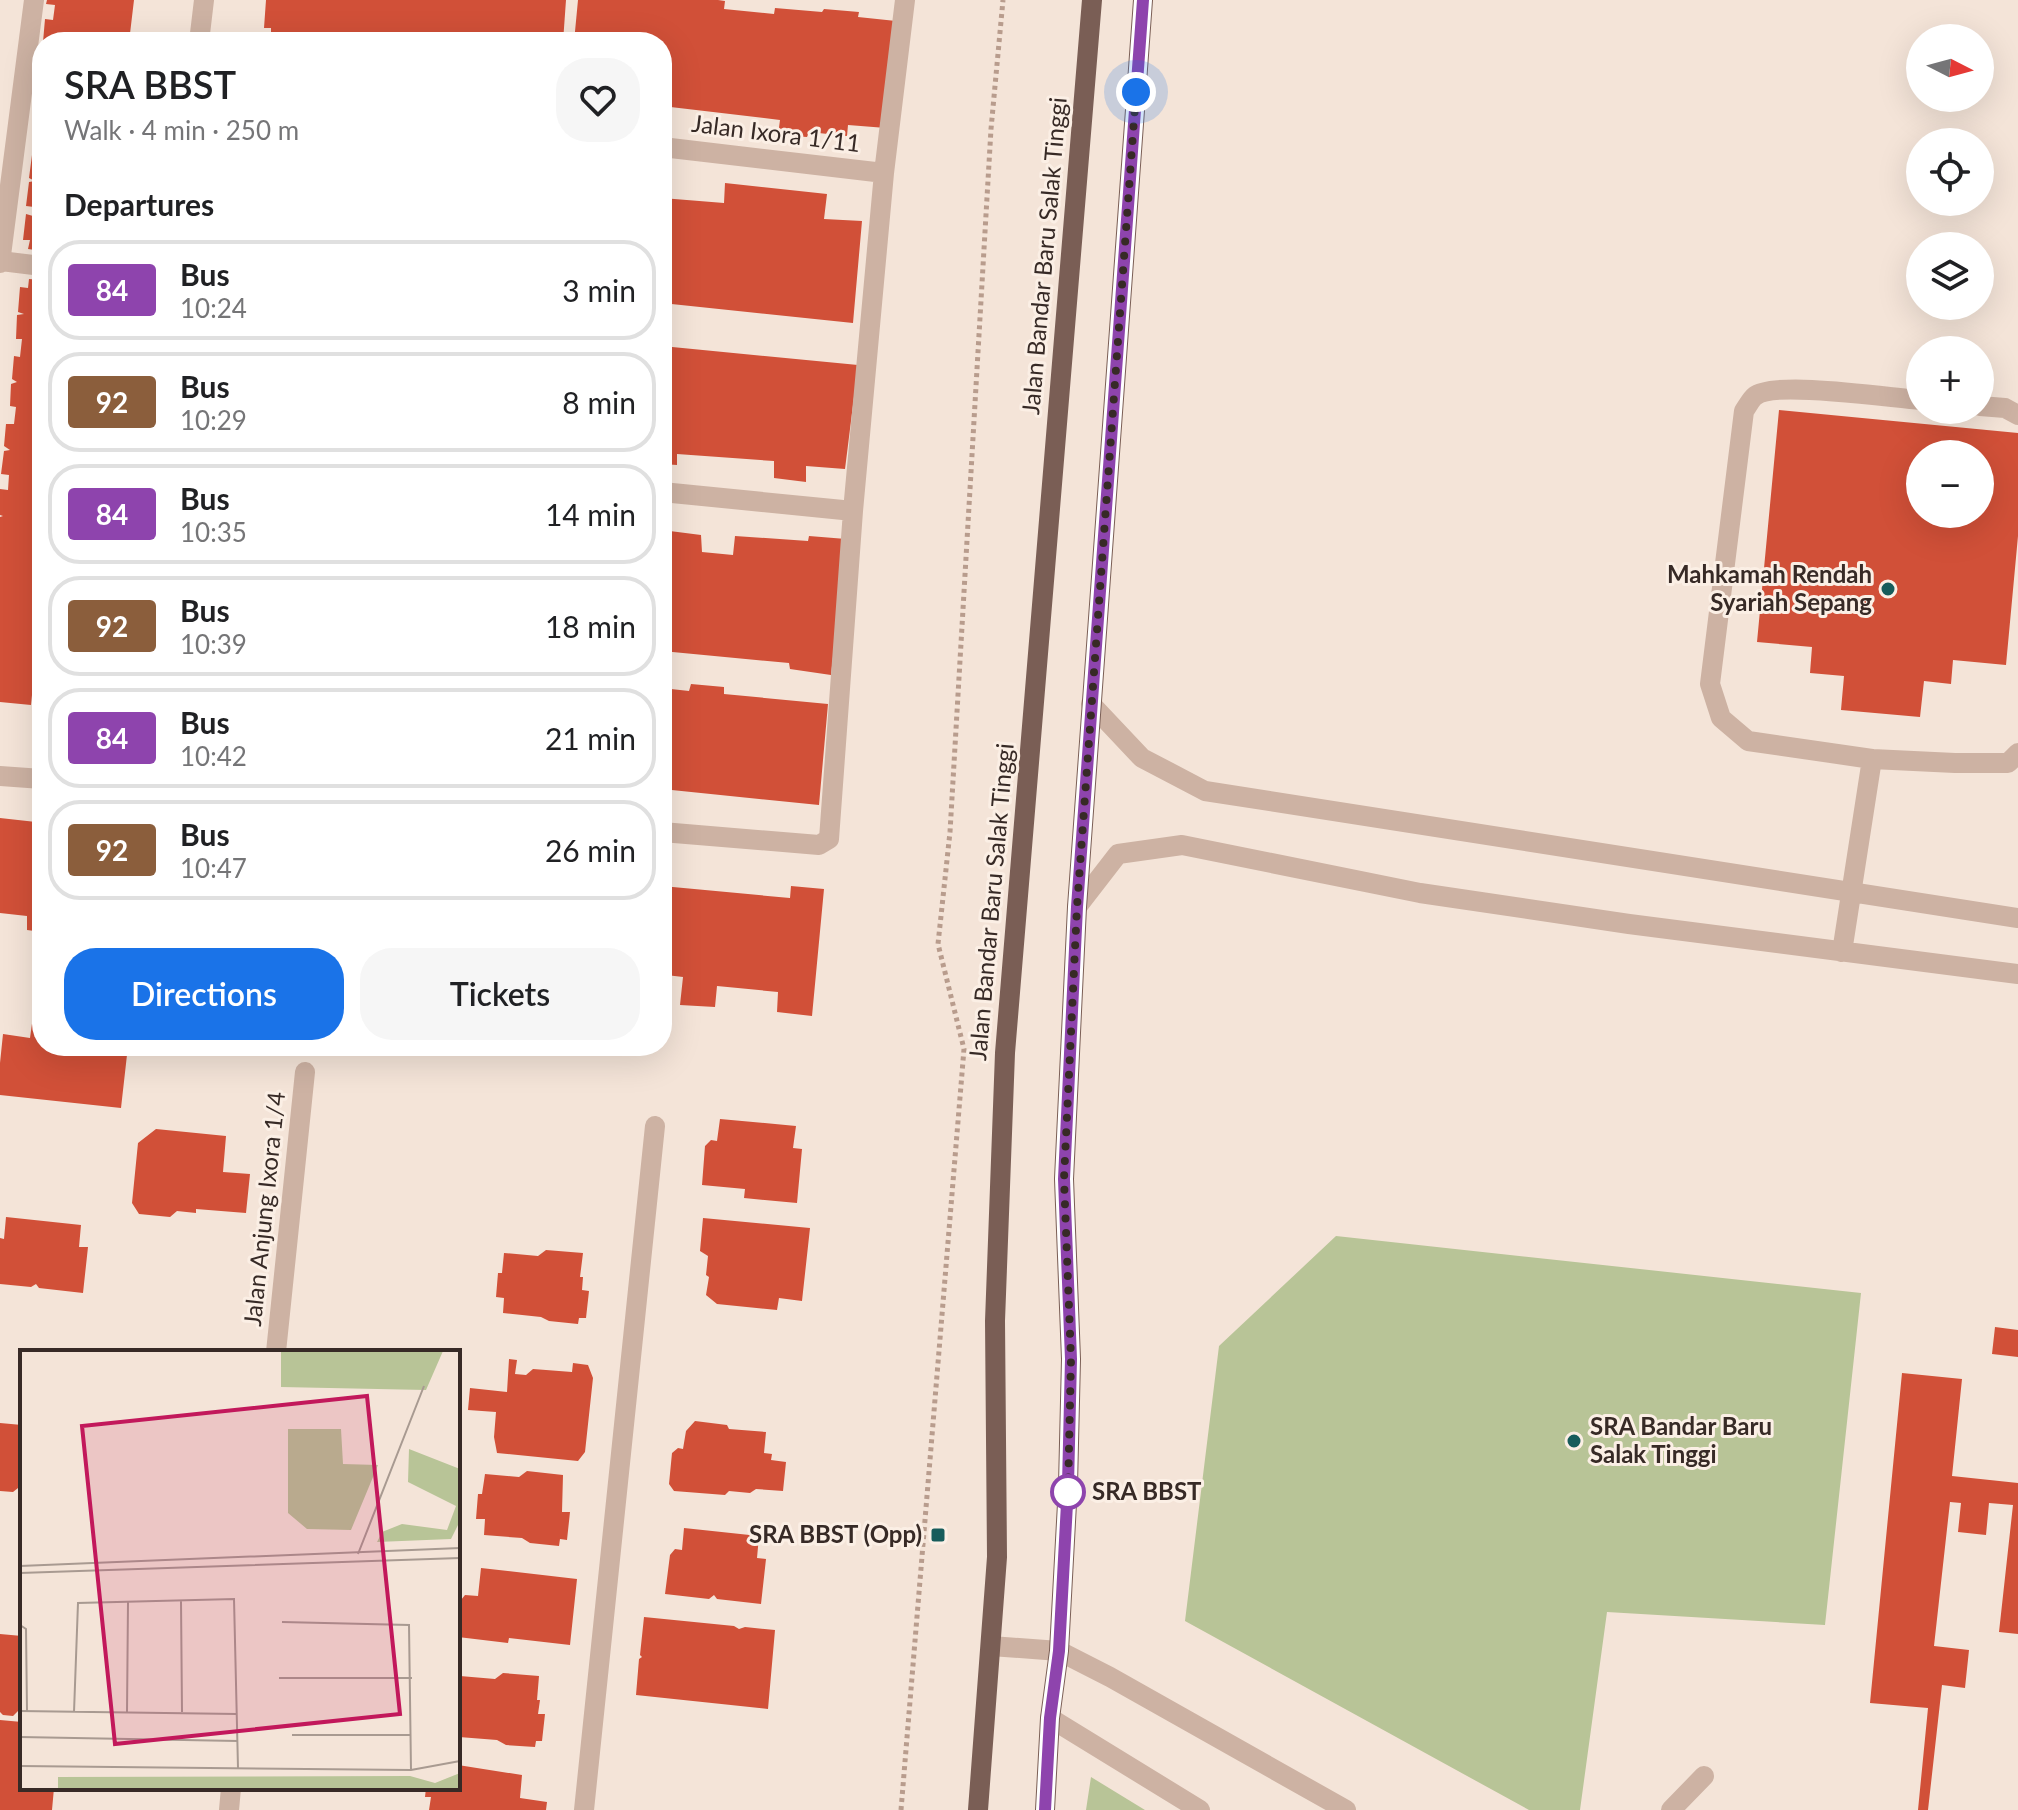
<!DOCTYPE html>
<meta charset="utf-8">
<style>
body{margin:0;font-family:Lato,sans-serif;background:#f6f6f6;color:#202124;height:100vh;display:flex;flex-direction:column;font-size:30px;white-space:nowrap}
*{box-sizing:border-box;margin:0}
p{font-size:26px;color:#757577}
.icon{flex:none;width:44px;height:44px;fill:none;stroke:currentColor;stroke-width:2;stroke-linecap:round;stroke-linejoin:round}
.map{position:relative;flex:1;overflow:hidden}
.side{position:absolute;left:32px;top:32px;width:640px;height:1024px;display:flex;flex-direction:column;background:#fff;border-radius:32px;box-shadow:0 8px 32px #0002}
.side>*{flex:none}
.badge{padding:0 16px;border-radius:6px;font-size:28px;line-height:52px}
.needle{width:52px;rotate:96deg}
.buttons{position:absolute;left:1906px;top:24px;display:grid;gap:16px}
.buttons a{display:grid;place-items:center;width:88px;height:88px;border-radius:50%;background:#fff;box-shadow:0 8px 32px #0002;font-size:40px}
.you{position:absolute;width:40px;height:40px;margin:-20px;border:6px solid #fff;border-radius:50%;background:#1a73e8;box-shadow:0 0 0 12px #1a73e833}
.map>.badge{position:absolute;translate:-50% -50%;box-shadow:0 0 0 4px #fff}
h2{padding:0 32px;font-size:30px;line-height:72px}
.round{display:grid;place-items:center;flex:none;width:84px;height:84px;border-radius:32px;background:#f6f6f6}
.overview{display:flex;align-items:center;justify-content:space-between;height:136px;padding:0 32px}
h1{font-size:38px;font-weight:600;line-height:60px}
.primary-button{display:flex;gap:16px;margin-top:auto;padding:16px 32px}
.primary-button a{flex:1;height:92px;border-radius:32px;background:#1a73e8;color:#fff;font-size:32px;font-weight:600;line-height:92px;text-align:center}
.primary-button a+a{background:#f6f6f6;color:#202124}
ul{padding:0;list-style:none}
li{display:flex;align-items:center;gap:24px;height:100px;margin:0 16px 12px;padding:0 16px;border:4px solid #e0e0e0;border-radius:32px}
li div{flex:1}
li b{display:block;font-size:30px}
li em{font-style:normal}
li .badge{min-width:88px;font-weight:700;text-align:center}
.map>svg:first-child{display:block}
</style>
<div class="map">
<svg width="2018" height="1810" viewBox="0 0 2018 1810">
<rect width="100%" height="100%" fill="#f4e4d8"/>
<path fill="#b8c497" d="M1336 1236 1861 1293 1825 1625 1607 1612 1580 1810H1529L1185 1621 1219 1346Z
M1091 1777 1145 1810H1086Z"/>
<path fill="#d15038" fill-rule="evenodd" d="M47 0H134L129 42H43L45 19 53 20 55 5 46 4Z
M266 0H566L563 42H271V28H264Z
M578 0H718L725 1 724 9 774 14 775 8 822 12 824 9 859 12 858 17 896 21 886 128 848 125 847 136 809 132 807 137 778 135 780 120 662 106V42H574Z
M40 83H42V113L37 109Z
M42 113V139L34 137 37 114Z
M40 142H42V251L28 249 30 240H23L26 214 33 216 34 207 26 206 29 182 35 181 29 178 32 155H39Z
M725 183 827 194 824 219 862 221 853 323 662 303V198L724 203Z
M29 279 42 280V704L35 695H32L31 705 0 702V517L3 516 0 515V489L8 490 9 475 1 474 4 451 10 450 4 446 6 424H14L16 407 10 406 11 384 17 382 12 379 14 356 20 357 22 339H16L17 315 24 314 18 312 20 287 28 288Z
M662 346 858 365 845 469 806 466V482L774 478V461L677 454V465L662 464Z
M1779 410 2018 433V536L2006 665 1953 660 1951 684 1924 681 1920 717 1841 710 1844 676 1810 673 1812 647 1757 642ZM1920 454H1980V514H1920Z
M662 530 701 535 702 552 733 555 735 536 808 541 809 536 846 539 831 675 790 669 789 663 662 651Z
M691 684 724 687V694L828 704 819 805 662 789V688L689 691Z
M39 807 42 808V932L27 930V916L0 913V818L36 822Z
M662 886 790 898 791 886 824 889 812 1016 777 1012 778 992 717 986 715 1007 680 1005 683 977 666 975 665 981H662Z
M33 1016 42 1017V1046H128L121 1108 0 1095V1063L3 1034 30 1038Z
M720 1119 796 1126 793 1148 802 1149 797 1203 744 1198 745 1189 702 1185 705 1146 711 1140 717 1141Z
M156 1129 226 1136 223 1172 250 1174 246 1213 196 1209V1213L177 1211 170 1217 139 1214 132 1203 138 1143Z
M6 1217 81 1225 79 1247H88L83 1293 39 1288 36 1284 31 1287 0 1284V1238L4 1239Z
M703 1218 810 1228 802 1301 779 1298 777 1310 717 1304 706 1295 709 1277 706 1275 708 1256 700 1251Z
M546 1250 583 1253 580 1277H583L582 1290 589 1291 586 1318H579L578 1324 549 1321 541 1317 503 1313 504 1298 496 1297 498 1273H502L504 1253 538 1256Z
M1995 1327 2018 1330V1357L1992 1354Z
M509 1359 517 1360 515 1374 526 1375 533 1369 572 1372 573 1363 588 1365 593 1378 585 1452 578 1461 497 1453 494 1437 496 1412 468 1410 470 1388 507 1392Z
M1902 1373 1962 1379 1952 1476 2018 1483V1634L1999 1632 2013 1505 1989 1503 1986 1535 1958 1532 1961 1503 1950 1502 1934 1646 1969 1650 1965 1688 1942 1685 1928 1810H1918L1928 1708 1870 1703Z
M695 1421 727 1425 729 1429 766 1432 764 1453 772 1454 771 1460 786 1462 783 1491 756 1489 750 1493 729 1491 725 1495 674 1491 669 1484 672 1453 678 1448 683 1449 686 1431Z
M0 1423 22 1425V1493L18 1488 13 1492 0 1491Z
M527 1471 563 1475 562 1512H570L567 1540 560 1539 559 1546 530 1543 522 1538 484 1535 485 1519H476L478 1494H482L485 1474 519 1477Z
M684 1528 759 1536 757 1558 766 1559 761 1604 717 1599 714 1595 709 1599 665 1594 670 1555 675 1549 682 1550Z
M481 1568 577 1579 570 1645 509 1638 508 1643 458 1637 461 1600 465 1595 478 1596Z
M644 1617 734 1626 739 1629 745 1627 775 1630 768 1709 636 1695 639 1659 642 1657 640 1655Z
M0 1634 22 1636V1712L18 1711 13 1716 3 1715 0 1712Z
M503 1673 539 1676 537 1700H540L538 1714H545L542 1741H536L535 1747 506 1745 497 1740 459 1737 460 1721H458V1696L460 1676 495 1679Z
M0 1720 22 1722V1788H54L52 1810H0Z
M458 1765 522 1775 520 1798 547 1802 546 1810H429L431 1797H425L426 1788H458Z"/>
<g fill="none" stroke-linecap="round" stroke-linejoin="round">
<path stroke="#b89c8d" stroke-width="5" stroke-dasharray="4 4" stroke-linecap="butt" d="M901 1810 964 1049 938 944 950 832 991 129 1003 0"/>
<path stroke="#cdb2a3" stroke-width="20" d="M199 42 204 0
M662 147 884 173
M0 261 42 266
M0 263 34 0
M1920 400C1891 398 1774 380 1755 396 1751 399 1747 407 1744 411L1710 684 1721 718 1748 741 1872 759 1955 763H2008L2018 753
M1980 406 2005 408 2018 415
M662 492 853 511
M1091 704 1142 758 1205 791 2018 918
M0 776 42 779
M662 832 819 845 829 839 853 511 884 173 905 0
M1077 907 1118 854 1182 845 1420 893 1629 924 2018 974
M1842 952 1872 759
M276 1352 305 1072
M991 1646 1059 1651 1110 1677 1346 1810
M1050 1718 1200 1810
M229 1810 231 1788
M584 1810 655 1126
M1671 1810 1704 1776"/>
<path stroke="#7a5e55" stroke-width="20" d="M978 1810 997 1557 995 1321 1005 1053 1092 0
M1045 1810 1050 1718 1059 1651 1068 1485 1071 1359 1064 1179 1077 907 1143 0"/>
</g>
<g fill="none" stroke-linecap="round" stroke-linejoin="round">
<g stroke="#fff" stroke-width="18">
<path id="line" d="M1045 1810 1050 1718 1059 1651 1068 1485 1071 1359 1064 1179 1077 907 1143 0"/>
</g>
<use href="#line" stroke="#8e44ad" stroke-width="12"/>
<path stroke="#372a26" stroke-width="8" stroke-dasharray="0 14.4" d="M1068 1492 1071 1359 1064 1179 1077 907 1136 92"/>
</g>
<g fill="#175c5b" stroke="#fbefe5" stroke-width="3">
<circle cx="1888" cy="589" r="8"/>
<circle cx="1574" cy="1441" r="8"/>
<rect x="930" y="1527" width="16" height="16" rx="4"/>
</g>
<circle fill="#fff" stroke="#8e44ad" stroke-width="4" cx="1068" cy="1492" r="16"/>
<g text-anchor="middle" stroke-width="6" stroke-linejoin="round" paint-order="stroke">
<g font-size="24" fill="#372a26" stroke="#fbefe5">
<text transform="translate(776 134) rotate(7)" y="8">Jalan Ixora 1/11</text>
<text transform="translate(1045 256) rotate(-85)" y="8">Jalan Bandar Baru Salak Tinggi</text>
<text transform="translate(992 902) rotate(-85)" y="8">Jalan Bandar Baru Salak Tinggi</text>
<text transform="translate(265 1209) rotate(-84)" y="8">Jalan Anjung Ixora 1/4</text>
</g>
<g font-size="24" font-weight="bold" fill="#372a26" stroke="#fbefe5" text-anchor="end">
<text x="1872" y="583">Mahkamah Rendah<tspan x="1872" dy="28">Syariah Sepang</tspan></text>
<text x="1590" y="1435" text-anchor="start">SRA Bandar Baru<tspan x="1590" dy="28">Salak Tinggi</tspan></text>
<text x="922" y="1543">SRA BBST (Opp)</text>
</g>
<g font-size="24" font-weight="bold" fill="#372a26" stroke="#fbefe5" text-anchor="start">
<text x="1092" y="1500">SRA BBST</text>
</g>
</g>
<g transform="translate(20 1350)">
<rect width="440" height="440" fill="#f4e4d8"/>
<path d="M261 1H423L406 40 261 37ZM268 79H321L323 114 358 115 331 180 287 179 268 163ZM389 99 440 119V171L431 189 357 192 362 182 382 174 427 180 436 156 388 132ZM440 423V439H38V427L390 426 415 433Z" fill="#b8c497"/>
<path fill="none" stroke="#a89a91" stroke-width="2" d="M338 204 404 36M0 216 440 198M0 223 440 208M161 251 162 362M262 272 389 275 391 420M0 275 6 279 7 361M259 328H392M0 361 217 364M54 362 58 253 214 249 218 418M107 362 108 252M272 385H391M0 387 218 391M0 416 391 420 440 411"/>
<path fill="#c2185b" fill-opacity="0.15" stroke="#c2185b" stroke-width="4" d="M347 46 380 364 95 394 62 76Z"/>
<rect width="440" height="440" fill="none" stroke="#372a26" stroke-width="4"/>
</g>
</svg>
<div class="buttons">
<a><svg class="needle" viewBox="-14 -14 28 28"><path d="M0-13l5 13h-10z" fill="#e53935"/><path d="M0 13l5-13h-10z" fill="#757577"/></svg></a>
<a><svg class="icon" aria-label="locate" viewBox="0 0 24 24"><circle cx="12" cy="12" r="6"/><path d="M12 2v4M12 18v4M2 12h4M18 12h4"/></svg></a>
<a><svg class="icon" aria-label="layers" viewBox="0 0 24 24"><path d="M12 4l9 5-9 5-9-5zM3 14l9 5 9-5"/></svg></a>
<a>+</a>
<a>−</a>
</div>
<div class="you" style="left:1136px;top:92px"></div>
<section class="side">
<div class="overview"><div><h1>SRA BBST</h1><p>Walk · 4 min · 250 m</p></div><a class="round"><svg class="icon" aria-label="heart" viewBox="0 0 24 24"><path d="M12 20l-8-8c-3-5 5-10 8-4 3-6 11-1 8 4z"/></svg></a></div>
<h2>Departures</h2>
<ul>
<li><span class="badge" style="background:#8e44ad;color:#fff">84</span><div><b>Bus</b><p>10:24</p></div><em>3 min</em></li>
<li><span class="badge" style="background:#8b5e3c;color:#fff">92</span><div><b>Bus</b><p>10:29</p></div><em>8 min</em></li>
<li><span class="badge" style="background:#8e44ad;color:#fff">84</span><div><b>Bus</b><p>10:35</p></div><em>14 min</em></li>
<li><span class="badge" style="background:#8b5e3c;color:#fff">92</span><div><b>Bus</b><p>10:39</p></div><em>18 min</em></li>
<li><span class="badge" style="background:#8e44ad;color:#fff">84</span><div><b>Bus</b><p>10:42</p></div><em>21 min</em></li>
<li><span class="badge" style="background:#8b5e3c;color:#fff">92</span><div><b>Bus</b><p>10:47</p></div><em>26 min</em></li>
</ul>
<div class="primary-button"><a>Directions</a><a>Tickets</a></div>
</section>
</div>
